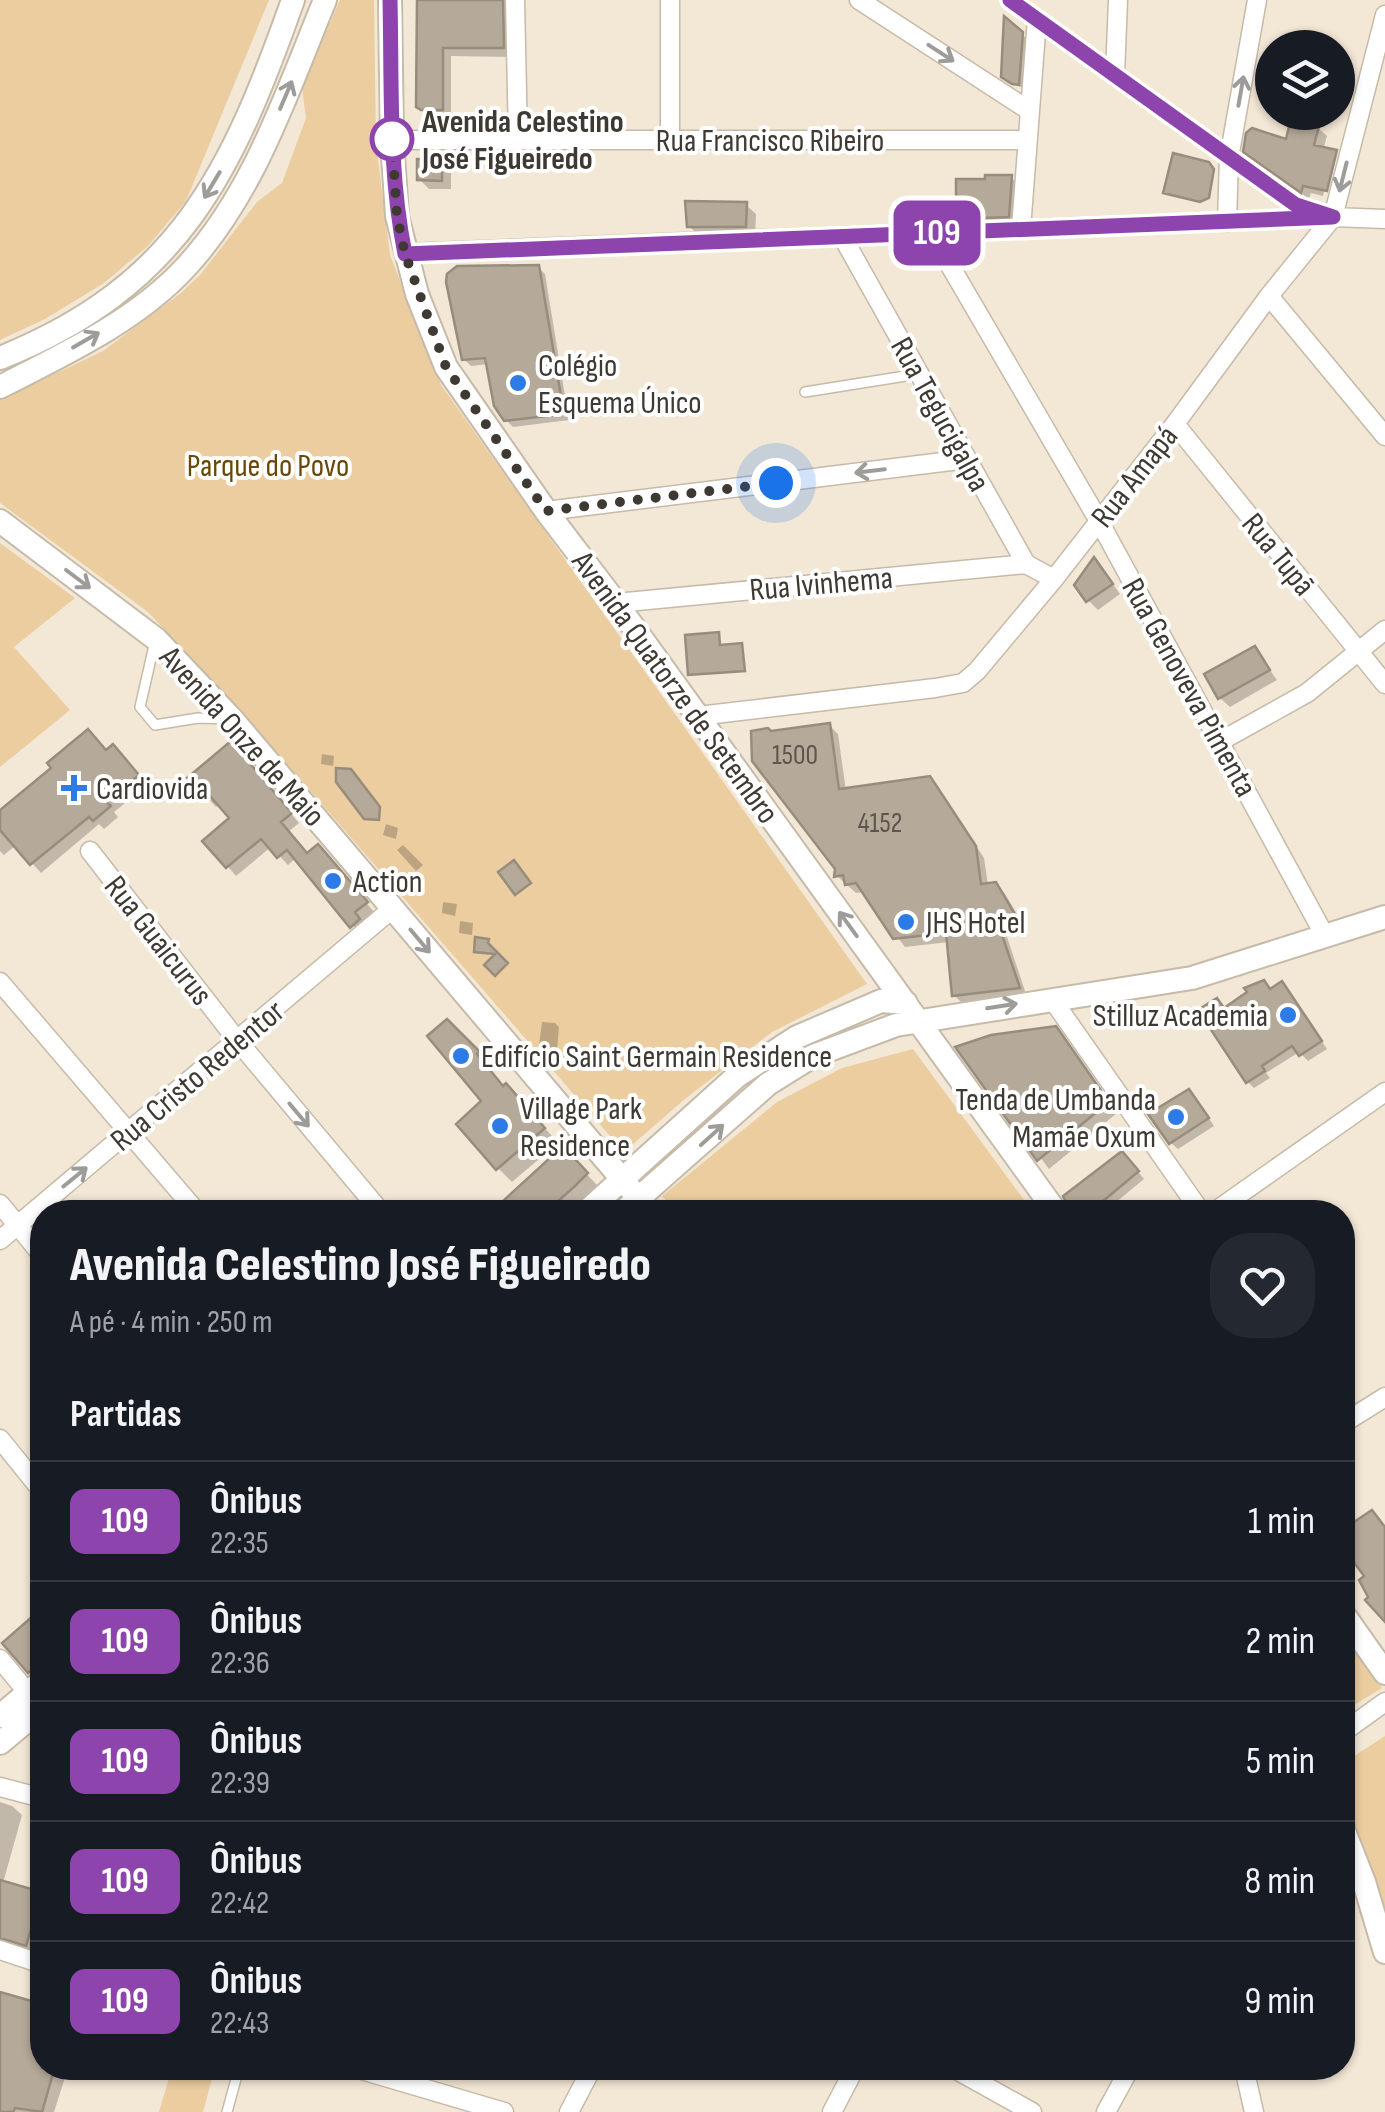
<!DOCTYPE html>
<html lang="pt">
<meta charset="utf-8">
<style>
body{margin:0;font-family:"Sofia Sans Condensed",sans-serif;background:#242831;color:#f1f3f6;height:100vh;display:flex;flex-direction:column;font-size:38px;white-space:nowrap}
*{box-sizing:border-box;margin:0}
p{font-size:32px;color:#9ea1a6}
.icon{flex:none;width:55px;height:55px;fill:none;stroke:currentColor;stroke-width:2;stroke-linecap:round;stroke-linejoin:round}
.map{position:relative;flex:1;overflow:hidden}
.panel{position:absolute;left:30px;top:1200px;width:1325px;height:880px;display:flex;flex-direction:column;background:#171b24;border-radius:40px;box-shadow:0 2px 8px #0004}
.panel>*{flex:none}
.badge{padding:0 20px;border-radius:15px;font-size:35px;line-height:65px}
.tools{position:absolute;left:1255px;top:30px;display:grid;gap:20px}
.tools a{display:grid;place-items:center;width:100px;height:100px;border-radius:50%;background:#171b24;box-shadow:0 2px 8px #0004;font-size:50px}
.you{position:absolute;width:50px;height:50px;margin:-25px;border:8px solid #fff;border-radius:50%;background:#1a73e8;box-shadow:0 0 0 15px #1a73e833}
.map>.badge{position:absolute;translate:-50% -50%;box-shadow:0 0 0 5px #fff}
h2{padding:0 40px;font-size:38px;line-height:90px}
.round{display:grid;place-items:center;flex:none;width:105px;height:105px;border-radius:40px;background:#242831}
.summary{display:flex;align-items:center;justify-content:space-between;height:170px;padding:0 40px}
h1{font-size:48px;font-weight:800;line-height:75px}
ul{padding:0;list-style:none}
li{display:flex;align-items:center;gap:30px;height:120px;padding:0 40px;border-top:2px solid #363941}
li div{flex:1}
li b{display:block;font-size:38px}
li em{font-style:normal}
li .badge{min-width:110px;font-weight:700;text-align:center}
.map>svg:first-child{display:block}
</style>
<div class="map">
<svg width="1385" height="2112" viewBox="0 0 1385 2112">
<rect width="100%" height="100%" fill="#f3e7d5"/>
<path fill="#ebcda0" d="M0 0H269L186 201 148 246 104 283 45 319 0 340Z
M340 0H374L376 144 390 255 441 385 867 984 772 1032 686 1098 624 1152 247 718 148 612 0 503V400L103 351 181 293 200 275 257 202 282 183 306 118 302 87Z
M0 543 75 598 14 647 70 710 0 767Z
M913 1049 1033 1212H676L662 1196 777 1102 842 1068Z
M1342 1635 1382 1688 1343 1712H1342Z
M1385 1736V1908L1343 1793 1342 1764Z
M172 2068H215L203 2112H159Z"/>
<path fill="#0003" d="M419 0H517L512 57 451 56V119H433L419 106Z
M1007 21 1026 38 1023 88 1008 81Z
M1318 128 1327 136 1323 150 1338 155H1333L1323 196 1311 193 1309 199 1255 160Z
M1339 155 1345 161 1335 198 1328 197Z
M441 162 451 171V189H429L419 179Z
M1011 178 1015 181 1012 220 963 222 959 218Z
M746 205 756 214 755 236H699L689 226Z
M538 267 545 274 569 420 513 427 506 420 489 364 471 366 464 359Z
M1103 570 1120 594 1098 610 1088 600Z
M1255 649 1277 680 1230 707 1220 698Z
M829 725 838 734 846 791 929 778 939 788 984 858 988 885 996 884 1005 894 1027 931 1006 934 1027 997 963 1004 954 995 949 942 905 947 864 892 856 893 837 876 838 868 770 734Z
M106 752 122 757 146 786 114 812 118 817 104 829 99 824 41 873 16 845 4 855 0 851V813Z
M239 753 299 823 288 832 307 855 327 856 374 912 362 922 367 929 361 935 296 858 288 865 271 847 236 876 206 841 232 819 220 804 216 807 190 779Z
M322 754 334 756 333 766 321 764Z
M386 824 398 828 396 839 383 835Z
M403 845 423 865 416 871 397 850Z
M443 902 457 904 455 916 442 913Z
M460 921 473 923 472 935 459 933Z
M1272 991H1288L1327 1049 1308 1061 1299 1052 1266 1073 1270 1078 1254 1088 1248 1082 1225 1010Z
M447 1022 492 1067 489 1070 505 1088 521 1101 558 1143 512 1182 498 1168 485 1102Z
M542 1022 555 1023 559 1027 557 1050 544 1049 539 1045Z
M1055 1029 1117 1113 1049 1169 959 1048Z
M1196 1099 1214 1126 1178 1149 1171 1143Z
M563 1150 601 1189 576 1212H495Z
M1129 1161 1144 1179 1104 1212H1071V1203Z
M1372 1513 1385 1527V1620L1368 1577 1356 1560 1352 1562 1342 1553V1522L1348 1529Z
M42 1611V1678L40 1680 6 1644Z
M0 1802 12 1806 22 1815 3 1883 42 1896V1931L36 1954 0 1944Z
M0 1994 42 2007V2068H68L54 2112H0Z"/>
<path fill="#b5a999" stroke="#988d7d" stroke-width="2.5" d="M417 0H503L504 48H443V110H421L416 107Z
M1004 16 1023 32 1019 85 1012 84 1001 77Z
M1291 118 1319 126 1314 145 1337 150 1327 191 1303 186 1301 193 1243 152 1246 133 1252 128 1286 139Z
M1173 153 1209 162 1214 169 1209 198 1200 202 1163 193Z
M417 159H442V181L417 180Z
M985 175H1012L1009 217 956 219V179H985Z
M685 201 747 202 746 227H687Z
M539 265 564 414 504 421 494 406 485 358 462 360 446 282 447 274 457 266Z
M1094 557 1113 584 1086 602 1074 585Z
M719 632 720 645 742 643 745 671 688 675 685 635Z
M1255 646 1270 670 1218 699 1204 674Z
M830 723 839 789 930 776 976 846 981 884 996 882 1020 923 999 926 1020 988 952 996 946 933 893 939 856 883 845 885 843 875 834 877 835 869 752 761 751 731 768 728 771 731Z
M88 729 106 750 113 744 139 775 107 802 111 806 93 821 89 817 30 865 0 830V810L51 768 47 763Z
M231 741 292 813 281 822 307 853 318 844 368 902 355 912 360 919 350 928 287 850 277 858 261 839 226 868 202 841 229 818 210 796 205 800 187 778Z
M336 768 351 769 380 807 379 820 364 819 336 782Z
M514 860 531 883 515 895 498 872Z
M475 937 489 939 488 943 508 963 495 976 484 965 495 954 474 952Z
M1264 980 1270 989 1282 981 1322 1041 1299 1056 1292 1046 1262 1066 1265 1071 1246 1083 1198 1010 1217 998 1224 1008 1247 992 1244 988Z
M447 1019 479 1051 477 1054 503 1086 506 1083 545 1128 496 1170 456 1124 481 1101 427 1036Z
M1056 1026 1109 1102 1037 1161 955 1047 991 1035Z
M1189 1089 1209 1118 1169 1144 1148 1114Z
M563 1146 588 1173 575 1186 546 1212H491Z
M1122 1151 1139 1171 1090 1212H1071L1063 1196Z
M1372 1510 1385 1527V1622L1365 1600 1368 1597 1359 1580 1364 1576 1342 1546V1530Z
M42 1608V1662L28 1673 2 1643Z
M0 1880 42 1892 26 1946 0 1938Z
M0 1992 42 2004V2068L54 2070 42 2112 15 2108 13 2112H0Z"/>
<g fill="none" stroke-linecap="round" stroke-linejoin="round">
<g stroke="#c6baa9" stroke-width="12">
<path id="lane" d="M805 392 918 374
M155 641 140 707 155 725 198 718 227 719
M227 2112 239 2068"/>
</g>
<g stroke="#c6baa9" stroke-width="21">
<path id="street" d="M515 0 518 140
M859 0 1030 111
M1010 0 1296 205 1322 214
M1115 75 1118 0
M392 140H1028
M670 140V0
M1227 222 1229 158 1257 0
M1021 229 1037 19
M931 233 1099 521 1325 936
M842 236 1026 564 1054 579
M405 253 1333 217 1385 219
M1269 296 1385 436
M1175 424 1385 684
M546 511 967 459
M616 603 1026 564
M698 716 935 688 963 683 977 671 1054 579 1175 424 1269 296 1333 217 1385 15
M1219 742 1307 693 1385 630
M90 851 237 1040 381 1212
M0 982 197 1212
M1052 999 1201 1212
M0 1204 42 1255
M1214 1212 1385 1092
M0 1240 392 909
M1342 1424 1385 1397
M0 1439 42 1491
M0 1659 28 1693
M1342 1733 1385 1702
M0 1787 42 1798
M0 1950 42 1964
M355 2068 504 2112
M953 2068 1032 2112
M1244 2068 1254 2112
M569 2112 592 2068
M832 2112 855 2068
M1106 2112 1130 2068"/>
</g>
<g stroke="#c6baa9" stroke-width="26">
<path id="secondary" d="M390 0 392 140 397 216 417 294 446 367 546 511 616 603 1056 1212
M0 358C180 286 232 172 293 0
M0 387C63 355 136 321 185 268 254 194 287 92 325 0
M0 521 156 639 232 719 650 1212
M586 1212 737 1076 797 1037 881 1001 906 1003
M623 1212 768 1084 813 1056 896 1025 1192 978 1385 917
M1342 1612 1385 1673
M0 1716 42 1681
M0 1743 42 1708
M1342 1826 1364 1882 1385 1952"/>
</g>
<use href="#lane" stroke="#fff" stroke-width="9"/>
<use href="#street" stroke="#fff" stroke-width="18"/>
<use href="#secondary" stroke="#fff" stroke-width="22"/>
</g>
<defs><path id="oneway-shaft" d="M-6 0H5M1.5-3L5.5 0L1.5 3" fill="none" stroke-width="1.6" stroke-linecap="round" stroke-linejoin="round" transform="scale(2.5)"/></defs>
<g stroke="#9e9c98">
<use href="#oneway-shaft" transform="translate(941 53) rotate(33)"/>
<use href="#oneway-shaft" transform="translate(1241 91) rotate(-80)"/>
<use href="#oneway-shaft" transform="translate(286 95) rotate(-67)"/>
<use href="#oneway-shaft" transform="translate(1343 177) rotate(104)"/>
<use href="#oneway-shaft" transform="translate(212 185) rotate(121)"/>
<use href="#oneway-shaft" transform="translate(86 340) rotate(-30)"/>
<use href="#oneway-shaft" transform="translate(870 471) rotate(173)"/>
<use href="#oneway-shaft" transform="translate(78 579) rotate(37)"/>
<use href="#oneway-shaft" transform="translate(848 924) rotate(-126)"/>
<use href="#oneway-shaft" transform="translate(420 941) rotate(50)"/>
<use href="#oneway-shaft" transform="translate(1002 1006) rotate(-9)"/>
<use href="#oneway-shaft" transform="translate(299 1115) rotate(50)"/>
<use href="#oneway-shaft" transform="translate(712 1135) rotate(-42)"/>
<use href="#oneway-shaft" transform="translate(75 1177) rotate(-39)"/>
</g>
<g fill="none" stroke-linecap="round" stroke-linejoin="round">
<g stroke="#fff" stroke-width="22">
<path id="line" d="M390 0C392 84 388 170 405 254L1333 217 1296 205 1010 0"/>
</g>
<use href="#line" stroke="#8e44ad" stroke-width="15"/>
<path stroke="#3e3932" stroke-width="10" stroke-dasharray="0 18" d="M392 139 397 216 405 254 446 367 546 511 776 483"/>
</g>
<circle fill="#fff" stroke="#8e44ad" stroke-width="5" cx="392" cy="139" r="20"/>
<g fill="#2c7be7" stroke="#fff" stroke-width="4">
<circle cx="518" cy="383" r="10"/>
<path d="M69 773h10v10h10v10h-10v10h-10v-10h-10v-10h10z"/>
<circle cx="333" cy="881" r="10"/>
<circle cx="906" cy="922" r="10"/>
<circle cx="1288" cy="1015" r="10"/>
<circle cx="461" cy="1056" r="10"/>
<circle cx="1176" cy="1117" r="10"/>
<circle cx="500" cy="1126" r="10"/>
</g>
<g text-anchor="middle" stroke-width="8" stroke-linejoin="round" paint-order="stroke">
<g font-size="28" fill="#5c554c">
<text x="795" y="764">1500</text>
<text x="880" y="832">4152</text>
</g>
<g font-size="32" font-weight="bold" fill="#3e3932" stroke="#fff" text-anchor="start">
<text x="422" y="132">Avenida Celestino<tspan x="422" dy="37">José Figueiredo</tspan></text>
</g>
<g font-size="32" fill="#3e3932" stroke="#fff">
<text x="770" y="151">Rua Francisco Ribeiro</text>
<text transform="translate(941 414) rotate(61)" y="11">Rua Tegucigalpa</text>
<text transform="translate(1134 476) rotate(-52)" y="11">Rua Amapá</text>
<text transform="translate(1279 554) rotate(51)" y="11">Rua Tupã</text>
<text transform="translate(821 583) rotate(-5)" y="11">Rua Ivinhema</text>
<text transform="translate(676 687) rotate(54)" y="11">Avenida Quatorze de Setembro</text>
<text transform="translate(1190 687) rotate(61)" y="11">Rua Genoveva Pimenta</text>
<text transform="translate(243 736) rotate(48)" y="11">Avenida Onze de Maio</text>
<text transform="translate(159 940) rotate(52)" y="11">Rua Guaicurus</text>
<text transform="translate(197 1075) rotate(-40)" y="11">Rua Cristo Redentor</text>
</g>
<g font-size="32" fill="#3e3932" stroke="#fff" text-anchor="start">
<text x="538" y="376">Colégio<tspan x="538" dy="37">Esquema Único</tspan></text>
<text x="96" y="799">Cardiovida</text>
<text x="353" y="892">Action</text>
<text x="926" y="933">JHS Hotel</text>
<text x="1268" y="1026" text-anchor="end">Stilluz Academia</text>
<text x="481" y="1067">Edifício Saint Germain Residence</text>
<text x="1156" y="1110" text-anchor="end">Tenda de Umbanda<tspan x="1156" dy="37">Mamãe Oxum</tspan></text>
<text x="520" y="1119">Village Park<tspan x="520" dy="37">Residence</tspan></text>
</g>
<g font-size="32" fill="#694807" stroke="#fff">
<text x="268" y="476">Parque do Povo</text>
</g>
</g>
</svg>
<div class="tools">
<a><svg class="icon" aria-label="layers" viewBox="0 0 24 24"><path d="M12 4l9 5-9 5-9-5zM3 14l9 5 9-5"/></svg></a>
</div>
<div class="you" style="left:776px;top:483px"></div>
<b class="badge" style="left:937px;top:233px;background:#8e44ad;color:#fff">109</b>
<section class="panel">
<div class="summary"><div><h1>Avenida Celestino José Figueiredo</h1><p>A pé · 4 min · 250 m</p></div><a class="round"><svg class="icon" aria-label="heart" viewBox="0 0 24 24"><path d="M12 20l-8-8c-3-5 5-10 8-4 3-6 11-1 8 4z"/></svg></a></div>
<h2>Partidas</h2>
<ul>
<li><span class="badge" style="background:#8e44ad;color:#fff">109</span><div><b>Ônibus</b><p>22:35</p></div><em>1 min</em></li>
<li><span class="badge" style="background:#8e44ad;color:#fff">109</span><div><b>Ônibus</b><p>22:36</p></div><em>2 min</em></li>
<li><span class="badge" style="background:#8e44ad;color:#fff">109</span><div><b>Ônibus</b><p>22:39</p></div><em>5 min</em></li>
<li><span class="badge" style="background:#8e44ad;color:#fff">109</span><div><b>Ônibus</b><p>22:42</p></div><em>8 min</em></li>
<li><span class="badge" style="background:#8e44ad;color:#fff">109</span><div><b>Ônibus</b><p>22:43</p></div><em>9 min</em></li>
</ul>
</section>
</div>
